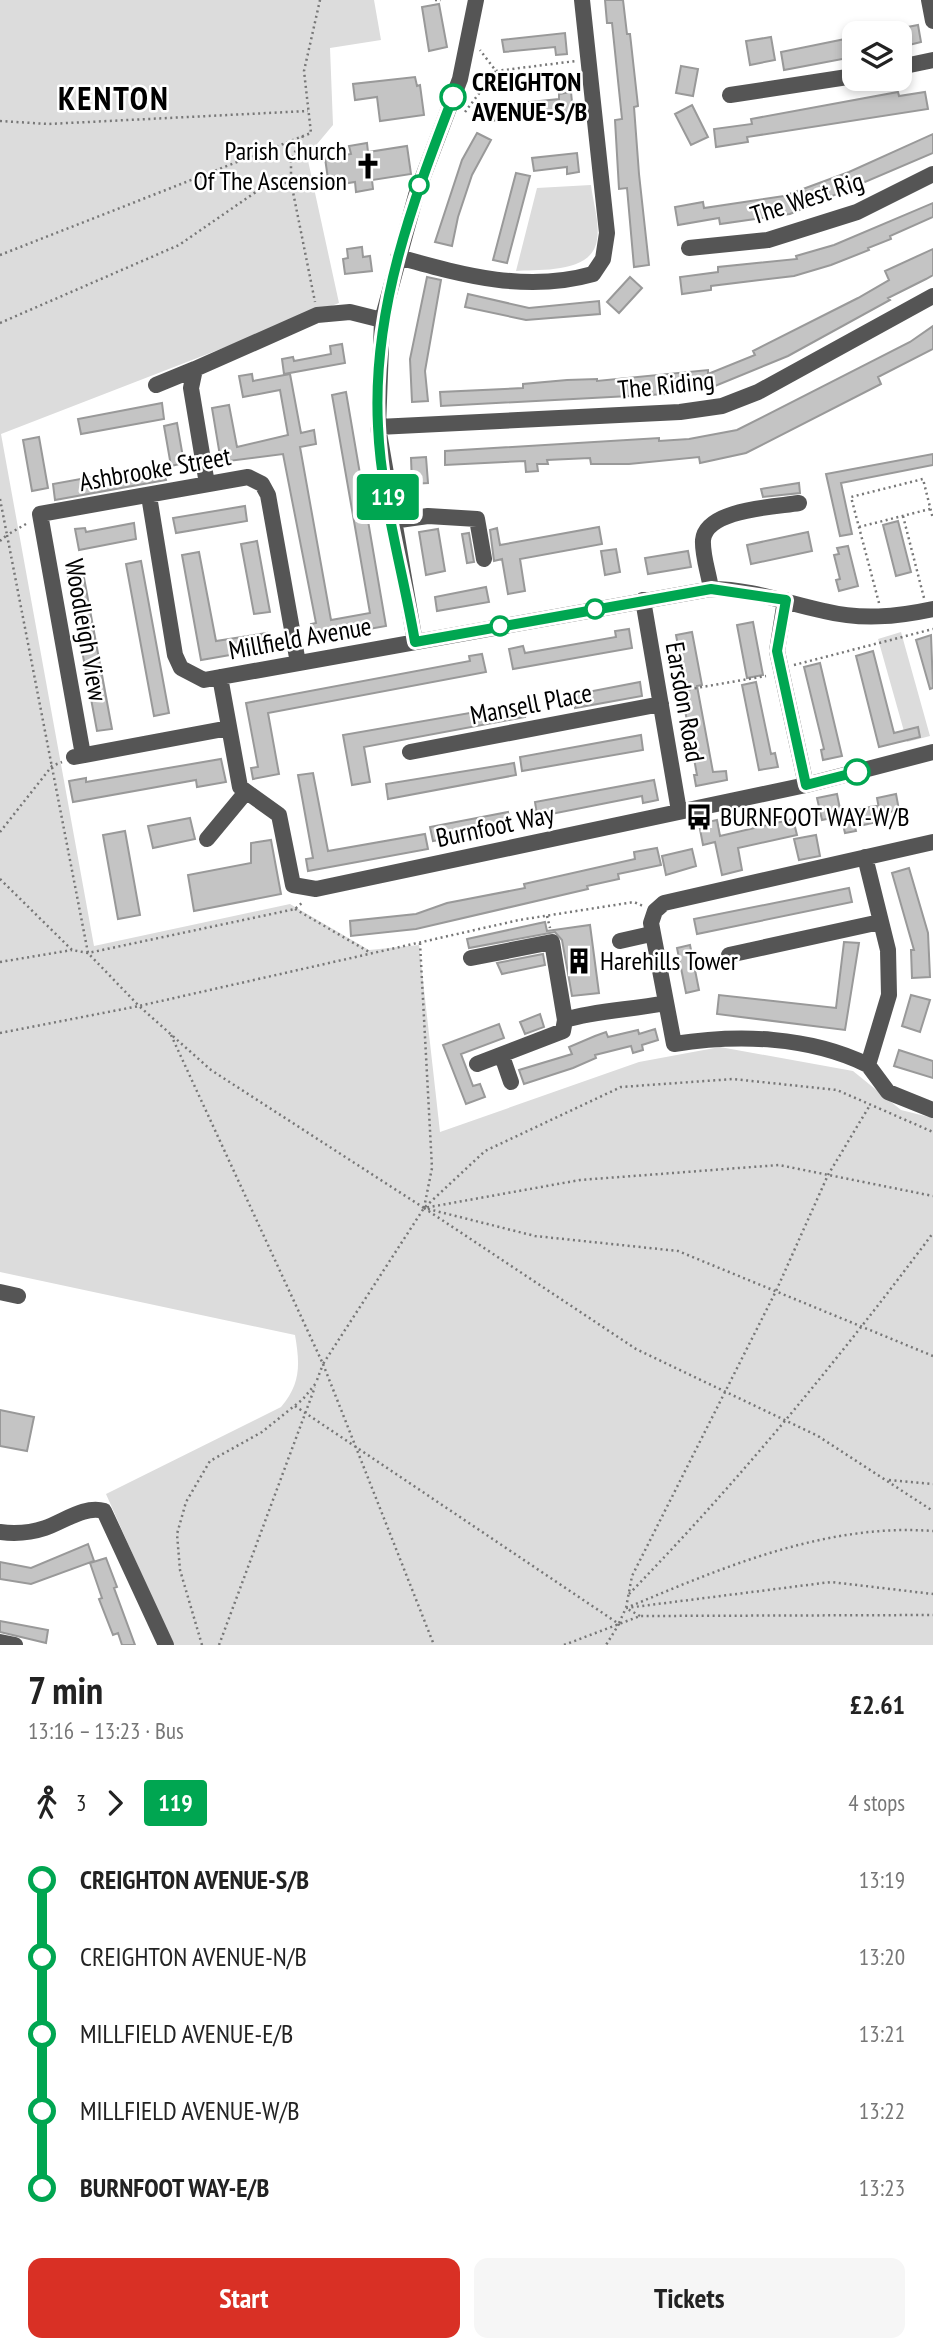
<!DOCTYPE html>
<meta charset="utf-8">
<style>
body{margin:0;font-family:"PT Sans Narrow",sans-serif;background:#f6f6f6;color:#222;height:100vh;display:flex;flex-direction:column;font-size:26px;white-space:nowrap}
*{box-sizing:border-box;margin:0}
p{font-size:23px;color:#767676}
.icon{flex:none;width:38px;height:38px;fill:none;stroke:currentColor;stroke-width:2;stroke-linecap:round;stroke-linejoin:round}
.map{position:relative;height:1645px;overflow:hidden}
.drawer{display:flex;flex-direction:column;background:#fff;flex:1}
.drawer>*{flex:none}
.badge{padding:0 14px;border-radius:5px;font-size:24px;line-height:46px}
.tools{position:absolute;left:842px;top:21px;display:grid;gap:14px}
.tools a{display:grid;place-items:center;width:70px;height:70px;border-radius:14px;background:#fff;box-shadow:0 4px 10px #0003;font-size:35px}
.map>.badge{position:absolute;translate:-50% -50%;box-shadow:0 0 0 4px #fff}
.legs{display:flex;align-items:center;gap:10px;height:77px;padding:0 28px;font-size:23px}
.legs p{margin-inline-start:auto}
.overview{display:flex;align-items:center;justify-content:space-between;height:119px;padding:0 28px}
h1{font-size:38px;font-weight:700;line-height:52px}
.primary-button{display:flex;gap:14px;margin-top:auto;padding:14px 28px}
.primary-button a{flex:1;height:80px;border-radius:14px;background:#d93025;color:#fff;font-size:28px;font-weight:700;line-height:80px;text-align:center}
.primary-button a+a{background:#f6f6f6;color:#222}
ul{padding:0 28px;list-style:none}
li{display:flex;align-items:center;gap:24px;height:77px;font-size:26px}
li i{display:grid;place-items:center;width:10px;height:100%;margin:0 9px;background:currentColor}
li i::after{content:'';width:18px;height:18px;margin:-9px;border:5px solid;border-radius:50%;background:#fff}
li p{margin-inline-start:auto}
li:first-child i{background:linear-gradient(#0000 50%,currentColor 0)}
li:last-child i{background:linear-gradient(currentColor 50%,#0000 0)}
.map>svg:first-child{display:block}
</style>
<div class="map">
<svg width="933" height="1645" viewBox="0 0 933 1645">
<rect width="100%" height="100%" fill="#fff"/>
<path fill="#dcdcdc" d="M0 0H374L381 40 330 48 333 125 307 156 339 303 1 434 94 946 290 904 369 950 419 945 440 1132 639 1062 720 1047 853 1071 901 1110 933 1118V1645H173L106 1494 281 1407C301 1384 300 1364 295 1335L0 1272Z
M591 185C593 202 600 224 597 240 592 274 540 269 516 271L537 188Z
M901 632 930 736 907 742 878 639Z"/>
<path fill="#c4c4c4" stroke="#999" stroke-width="2" d="M605 0H623L627 34H630L638 106 634 107 639 174 649 265 634 267 627 188 619 189 615 120 622 119 612 23H607Z
M439 4 447 47 429 51 422 7Z
M918 25 921 42 901 47 897 29Z
M565 33 567 54 556 55 555 47 504 52 502 40Z
M771 37 775 60 750 65 746 41Z
M850 38 853 57 784 70 781 52Z
M681 66 698 69 693 96 676 93Z
M415 77 417 86 420 85 424 115 380 121 377 97 355 100 353 84Z
M571 92 573 112 491 121 490 106 559 99V94Z
M898 92 899 96 925 92 928 109 747 137 748 142 716 147 714 129 752 124 751 119Z
M692 105 708 137 691 145 675 114Z
M477 133 491 140 472 175 458 217 452 246 435 242 462 160Z
M933 134V153L790 214 720 224 719 218 678 225 675 207 703 202 704 208 784 196 849 172Z
M367 143 368 152 407 146 411 174 372 180 373 189 356 192 355 182 329 186 325 158 351 154 349 146Z
M577 153 579 172 567 174V167L534 171 532 158Z
M516 173 530 176 507 263 493 260Z
M933 203V217L890 236 891 239 868 248 869 250 831 265 794 276 711 286V290L682 294 680 277 718 272V267L797 259 796 256 834 245Z
M362 247 363 257 370 256 372 271 345 274 343 259 348 258 347 249Z
M933 249V275L926 279 888 298 890 300 788 356 715 386 667 394 441 406 440 392 523 388V384L567 380 597 379V381L708 370V374L755 355 753 351 858 298 889 280 885 271Z
M427 277 441 280 425 371 428 401 412 402 410 359Z
M630 277 642 288 619 313 607 302Z
M468 294 529 308 599 301 600 314 526 320 465 307Z
M933 326V349L878 377 881 384 746 453 700 463 699 457 629 464H591L590 458 547 460 548 464H537L538 471 526 472 525 461 445 465V451L659 438V441L689 439 737 430 910 342Z
M342 344 345 363 284 374 282 359 293 357 294 361 331 354 330 346Z
M252 374 253 381 290 374 301 433 314 430 316 444 300 447 331 620 370 613 332 395 346 392 386 626 313 639 311 624 316 623 283 454 221 462 212 408 229 405 237 447 288 435 280 390 243 397 239 376Z
M162 403 164 419 81 434 78 419Z
M177 423 184 463 171 466 164 426Z
M39 437 48 488 32 491 23 440Z
M933 454V465L841 483 852 534 840 536 826 474Z
M426 457 428 483 412 484 411 458Z
M163 464 166 480 55 500 53 484Z
M799 483 800 493 763 497 761 489Z
M245 506 247 521 176 533 173 518Z
M898 521 911 572 896 576 883 525Z
M134 523 136 539 79 550 75 529 85 528 86 532Z
M599 527 602 544 520 559 525 591 508 594 502 559 494 561 490 530 497 528 500 545Z
M438 529 445 571 426 575 419 532Z
M808 532 812 551 751 564 747 545Z
M469 533 474 562 467 563 462 534Z
M257 541 270 612 254 614 241 544Z
M848 546 858 586 839 591 836 580 840 579 834 555 839 554 837 548Z
M616 549 620 572 605 575 601 551Z
M688 551 691 567 648 574 645 558Z
M199 552 216 641 267 633 270 648 201 660 182 555Z
M141 561 169 713 154 716 126 564Z
M82 567 112 729 97 731 67 570Z
M486 587 489 602 437 611 435 597Z
M753 622 763 675 747 678 737 625Z
M629 629 632 648 513 669 509 649 523 646 525 653 616 637 615 631Z
M692 632 702 685 697 686 713 772 726 771 727 780 696 786 694 775H697L682 694H687L676 635Z
M931 635 933 688 930 689 916 640Z
M873 651 894 733 918 727 920 737 879 747 856 656Z
M482 654 486 672 268 713 279 774 253 779 251 768 258 767 246 703 470 661 469 656Z
M820 663 842 756 823 760 821 750 824 749 804 667Z
M640 682 642 696 575 708 572 695Z
M756 682 771 754 775 753 778 767 759 770 742 685Z
M522 704 525 717 364 747 370 782 352 785 343 735Z
M641 735 643 750 522 771 520 757Z
M221 759 226 782 197 787 196 780 73 802 69 781 86 778V782Z
M514 763 516 775 388 799 386 784Z
M313 773 328 851 425 834 428 849 308 871 306 859 313 858 298 775Z
M654 780 658 800 643 803 642 796 551 814 552 819 538 822 535 802Z
M837 794 841 814 878 805 881 821 855 827 856 831 845 833 841 816 822 820 817 798Z
M896 794 899 810 880 814 877 798Z
M508 812 511 830 501 833 500 828 433 841 430 827Z
M190 818 195 839 153 848 148 826Z
M793 819 797 835 738 848 742 870 722 875 715 842 703 845 699 824 717 820 720 836Z
M125 831 140 915 118 919 103 835Z
M816 835 820 856 799 860 794 839Z
M271 840 281 894 194 911 188 875 251 863V843Z
M657 848 661 865 618 874 619 879 587 886 588 889 416 929 351 936 350 921 416 914 447 903 525 888 524 884 635 859 634 852Z
M692 849 696 866 666 875 662 856Z
M909 868 928 933 930 977 912 978 911 950H914L892 873Z
M849 888 852 902 697 934 694 919Z
M545 922 547 931 590 925 599 993 572 996 562 940 555 932 469 948 467 939Z
M844 942 859 943 845 1030 717 1014 719 995 836 1008Z
M690 945 699 990 686 993 677 948Z
M543 954 545 965 502 974 497 963Z
M911 995 930 1000 920 1032 902 1026Z
M540 1014 544 1027 525 1034 520 1022Z
M499 1024 504 1038 461 1054 473 1086 480 1084 485 1097 466 1104 443 1045Z
M655 1029 658 1040 642 1045 643 1050 633 1053 631 1046 595 1055 596 1058 573 1068 524 1084 519 1070 572 1054 569 1047 595 1036 606 1032 608 1037 638 1030 639 1034Z
M899 1050 933 1061V1078L894 1066Z
M0 1410 34 1417 27 1451 0 1446Z
M88 1544 94 1561 31 1584 0 1579V1562L31 1568Z
M106 1558 117 1587 114 1588 135 1645H122L118 1633 113 1635 99 1599 102 1598 90 1563Z
M0 1621 48 1630 46 1643 0 1632Z"/>
<g fill="none" stroke-linecap="round" stroke-linejoin="round">
<path stroke="#777" stroke-width="2.5" stroke-dasharray="2 3.5" stroke-linecap="butt" d="M435 0H441
M496 71 576 61
M465 112 496 71 480 50
M0 121 48 124 308 111
M303 136 291 160V182L315 302
M0 255 311 133 304 71 320 0
M0 323 179 245 266 185 291 182
M0 499 7 535 0 541
M903 516 924 598
M26 524 7 535 88 953 139 1006 519 920 634 902 643 906
M859 527 930 509
M879 603 851 497 923 479 933 519
M794 665 933 629
M673 692 766 676
M0 832 52 766 62 762
M0 879 72 950 88 953 295 909 303 902
M295 909 371 953
M547 916 550 928
M420 943 432 1168 424 1208
M0 962 72 950
M0 1033 139 1006 211 1070 424 1208 580 1180 779 1165 933 1196
M171 1035 323 1364 424 1208 485 1151 621 1087 733 1079 837 1090 933 1132
M424 1208 636 1349 818 1436 933 1511
M428 1209 535 1236 678 1251 933 1356
M323 1364 434 1645
M317 1380 323 1364
M295 1406 619 1624 606 1645
M889 1480 933 1484
M629 1594C739 1481 839 1359 933 1233
M631 1606C726 1566 828 1523 933 1531
M640 1616 626 1608 632 1576 776 1291 828 1175 870 1105
M619 1623 626 1608 831 1582 933 1594
M202 1645 180 1570 177 1534 186 1502 210 1461 262 1432 303 1399 317 1382
M219 1645 315 1387
M564 1645 640 1616 933 1615"/>
<path stroke="#555" stroke-width="16" d="M929 0 933 21
M900 67 933 60
M730 95 854 76
M689 248 768 240 857 212 933 174
M398 257C463 275 526 293 593 274L603 259 607 233 582 0
M156 385 195 369
M378 427 680 412 722 406 758 392 933 296
M207 484 191 388 195 369 317 315 350 312 382 320
M149 496 175 655 181 668 204 680 711 589C751 589 786 603 824 611 861 620 896 617 933 609
M392 521 428 516 477 519 484 559
M711 589C709 574 702 555 703 540 706 509 775 507 799 503
M643 600 679 811
M785 600 777 651 806 785
M415 642 378 427 382 320 416 195 460 79 476 0
M220 677 240 787 279 815 293 885 316 889 806 785 933 752
M410 752 661 704
M83 755 40 514 248 477 262 484 268 495 298 663
M74 757 229 728
M207 839 246 792
M865 857 888 950 889 995 868 1065 888 1092 933 1110
M620 941 651 934
M729 955 880 922
M471 958 552 942 565 1020
M502 1056 511 1082
M477 1064 563 1031 565 1020C597 1010 632 1010 665 1003
M868 1065C809 1036 738 1034 674 1044L651 923 655 911 664 903 933 842
M0 1292 18 1296
M0 1532C15 1534 30 1533 45 1528 63 1522 85 1505 104 1511L166 1645
M0 1642 15 1645"/>
</g>
<g fill="none" stroke-linecap="round" stroke-linejoin="round">
<g stroke="#fff" stroke-width="16">
<path id="line-1" d="M453 97C412 203 372 310 378 426 381 498 403 571 415 642L711 589 786 600 777 651 806 785 857 772"/>
</g>
<use href="#line-1" stroke="#00a651" stroke-width="10"/>
</g>
<defs>
<g id="church-bare" transform="scale(2.1)"><path d="M-1.2-6h2.4v3.5h3.3v2.4h-3.3V6h-2.4V-.1h-3.3v-2.4h3.3Z" fill="#000" stroke="#fff" stroke-width="2.5" paint-order="stroke"/></g>
<g id="bus-bare" transform="scale(2.1)"><path d="M-5-6H5V4H4V6H2V4H-2V6H-4V4H-5ZM-3.5-4V0h7V-4ZM-3.5 1.2v1.5H-2V1.2ZM2 1.2v1.5H3.5V1.2Z" fill="#000" stroke="#fff" stroke-width="2.5" paint-order="stroke"/></g>
<g id="building-bare" transform="scale(2.1)"><path d="M-4-6H4V6H1V3H-1V6H-4ZM-2.5-4.3h1.7v1.8h-1.7ZM.8-4.3h1.7v1.8H.8ZM-2.5-1h1.7V.8h-1.7ZM.8-1h1.7V.8H.8Z" fill="#000" stroke="#fff" stroke-width="2.5" paint-order="stroke"/></g>
</defs>
<g fill-rule="evenodd">
<use href="#church-bare" x="368" y="166"/>
<use href="#bus-bare" x="699" y="817"/>
<use href="#building-bare" x="579" y="961"/>
</g>
<g fill="#fff" stroke="#00a651" stroke-width="3.5">
<circle cx="453" cy="97" r="12"/>
<circle cx="419" cy="185" r="9"/>
<circle cx="595" cy="609" r="9"/>
<circle cx="500" cy="626" r="9"/>
<circle cx="857" cy="772" r="12"/>
</g>
<g text-anchor="middle" stroke-width="5" stroke-linejoin="round" paint-order="stroke">
<g font-size="26" font-weight="bold" fill="#000" stroke="#fff" text-anchor="start">
<text x="472" y="91">CREIGHTON<tspan x="472" dy="30">AVENUE-S/B</tspan></text>
</g>
<g font-size="26" fill="#000" stroke="#fff" text-anchor="start">
<text x="347" y="160" text-anchor="end">Parish Church<tspan x="347" dy="30">Of The Ascension</tspan></text>
<text x="720" y="826">BURNFOOT WAY-W/B</text>
<text x="600" y="970">Harehills Tower</text>
</g>
<g font-size="26" fill="#000" stroke="#fff">
<text transform="translate(807 198) rotate(-18)" y="9">The West Rig</text>
<text transform="translate(666 385) rotate(-6)" y="9">The Riding</text>
<text transform="translate(155 469) rotate(-10)" y="9">Ashbrooke Street</text>
<text transform="translate(86 630) rotate(80)" y="9">Woodleigh View</text>
<text transform="translate(300 638) rotate(-10)" y="9">Millfield Avenue</text>
<text transform="translate(685 702) rotate(80)" y="9">Earsdon Road</text>
<text transform="translate(531 704) rotate(-11)" y="9">Mansell Place</text>
<text transform="translate(495 826) rotate(-12)" y="9">Burnfoot Way</text>
</g>
<g font-size="33" font-weight="bold" letter-spacing="2" fill="#000" stroke="#fff">
<text x="114" y="110">KENTON</text>
</g>
</g>
</svg>
<div class="tools">
<a><svg class="icon" aria-label="layers" viewBox="0 0 24 24"><path d="M12 4l9 5-9 5-9-5zM3 14l9 5 9-5"/></svg></a>
</div>
<b class="badge" style="left:388px;top:497px;background:#00a651;color:#fff">119</b>
</div>
<section class="drawer">
<div class="overview"><div><h1>7 min</h1><p>13:16 – 13:23 · Bus</p></div><b>£2.61</b></div>
<div class="legs"><svg class="icon" aria-label="walk" viewBox="0 0 24 24"><circle cx="13" cy="4" r="2"/><path d="M13 8l-2 6 4 7M11 14l-3 7M7 12l3-4h3l4 4"/></svg>3<svg class="icon" aria-label="forward" viewBox="0 0 24 24"><path d="M9 5l7 7-7 7"/></svg><b class="badge" style="background:#00a651;color:#fff">119</b><p>4 stops</p></div>
<ul>
<li><i style="color:#00a651"></i><b>CREIGHTON AVENUE-S/B</b><p>13:19</p></li>
<li><i style="color:#00a651"></i><span>CREIGHTON AVENUE-N/B</span><p>13:20</p></li>
<li><i style="color:#00a651"></i><span>MILLFIELD AVENUE-E/B</span><p>13:21</p></li>
<li><i style="color:#00a651"></i><span>MILLFIELD AVENUE-W/B</span><p>13:22</p></li>
<li><i style="color:#00a651"></i><b>BURNFOOT WAY-E/B</b><p>13:23</p></li>
</ul>
<div class="primary-button"><a>Start</a><a>Tickets</a></div>
</section>
